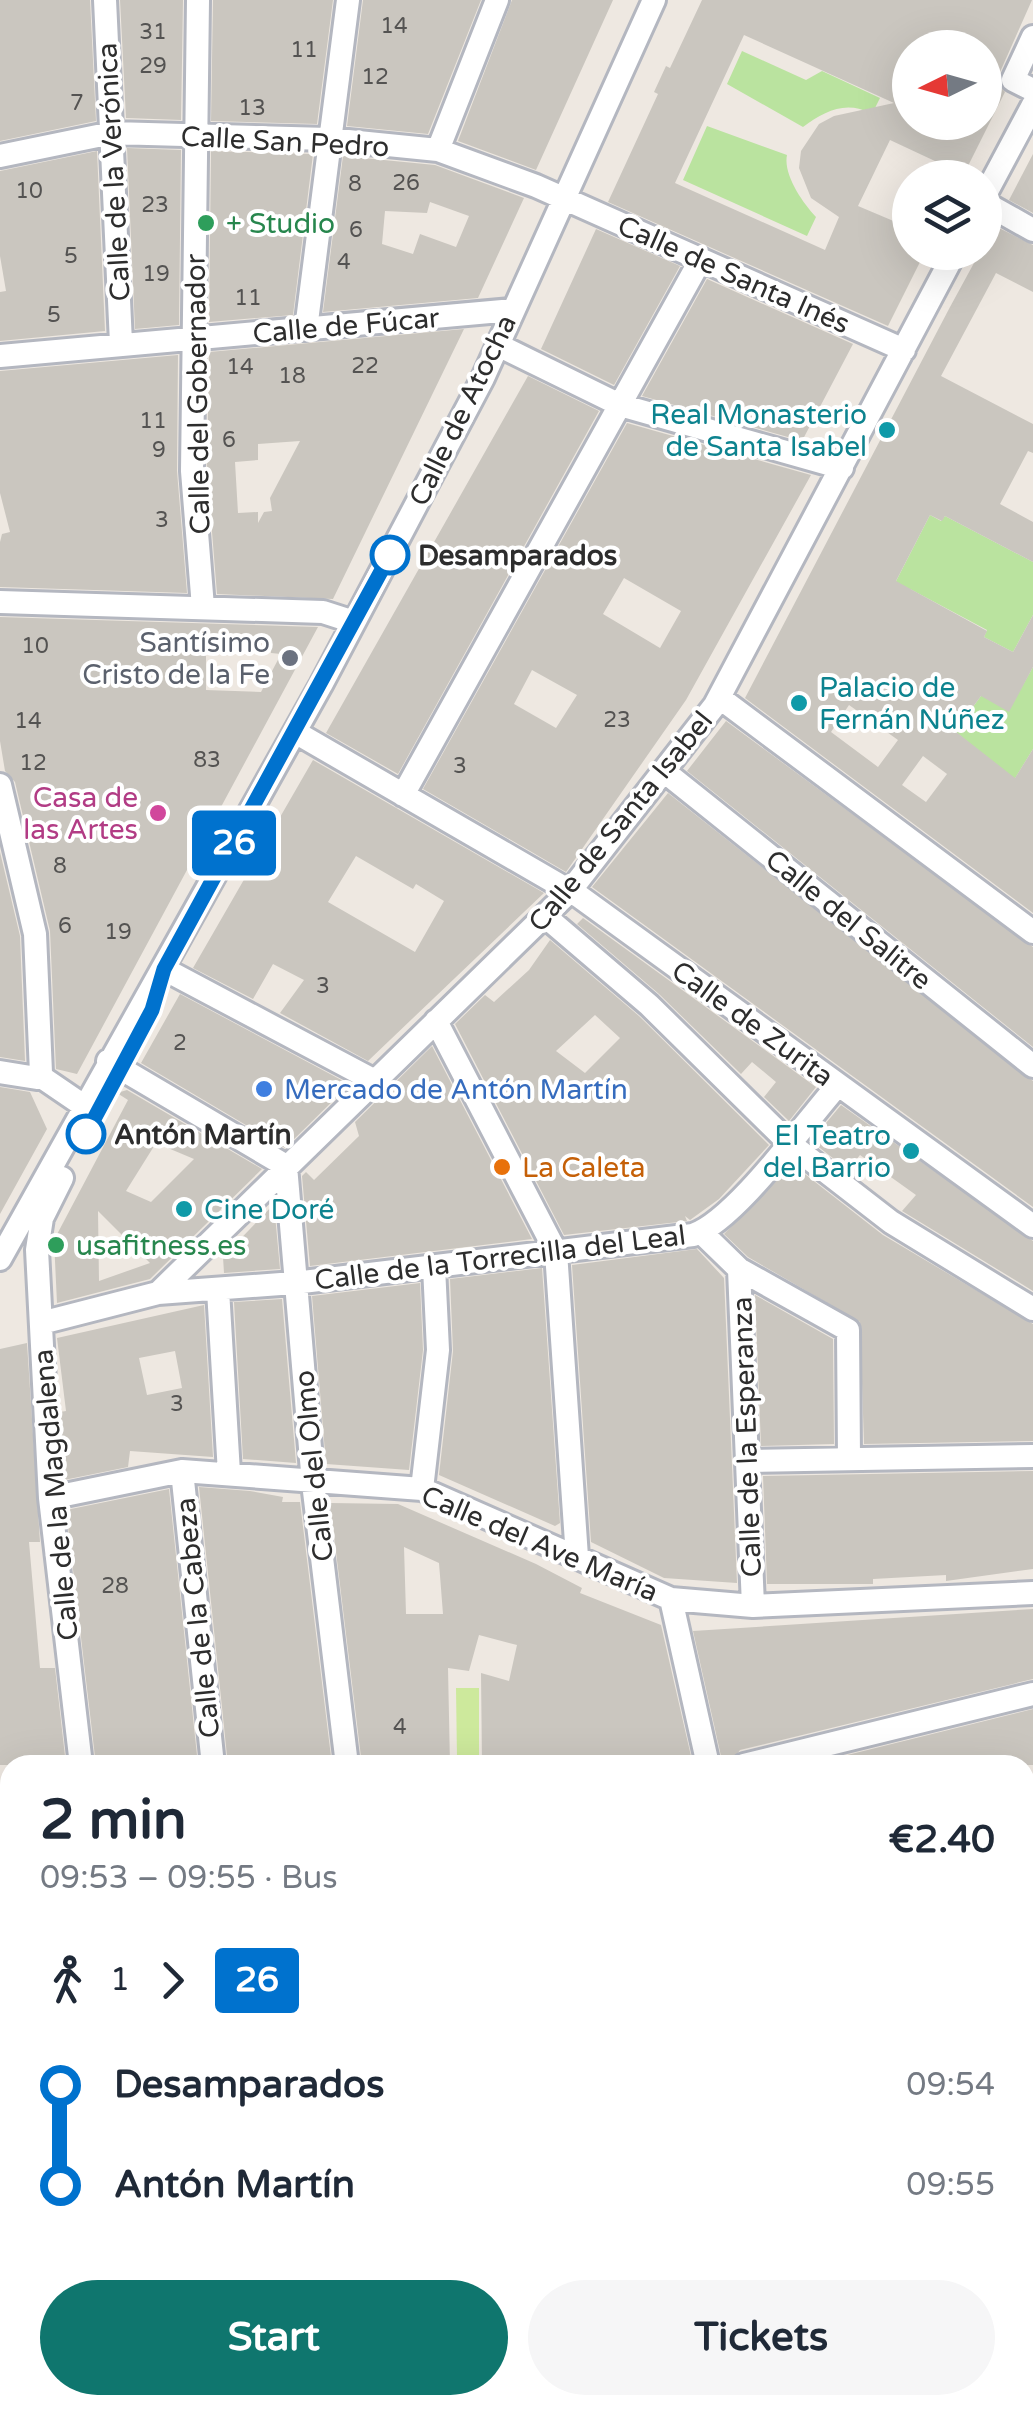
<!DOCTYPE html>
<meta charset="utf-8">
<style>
body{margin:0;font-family:"Varela Round",sans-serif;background:#f6f6f7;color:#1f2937;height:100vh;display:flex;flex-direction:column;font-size:38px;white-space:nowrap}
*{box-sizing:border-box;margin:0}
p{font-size:32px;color:#747a83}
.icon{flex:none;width:55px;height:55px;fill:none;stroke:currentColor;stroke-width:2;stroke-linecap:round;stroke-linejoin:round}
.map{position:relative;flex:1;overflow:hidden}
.sheet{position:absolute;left:0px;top:1755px;width:1035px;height:660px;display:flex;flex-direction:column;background:#fff;border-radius:30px 30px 0 0;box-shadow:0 10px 40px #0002}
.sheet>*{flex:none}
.badge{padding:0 20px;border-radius:8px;font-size:35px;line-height:65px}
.needle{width:65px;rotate:265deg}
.buttons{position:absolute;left:892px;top:30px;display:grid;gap:20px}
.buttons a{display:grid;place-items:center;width:110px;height:110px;border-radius:50%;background:#fff;box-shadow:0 10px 40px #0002;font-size:50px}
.map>.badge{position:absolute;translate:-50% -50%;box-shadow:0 0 0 5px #fff}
.legs{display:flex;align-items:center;gap:15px;height:110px;padding:0 40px;font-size:32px}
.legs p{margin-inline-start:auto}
.headline{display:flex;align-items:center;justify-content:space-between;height:170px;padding:0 40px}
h1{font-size:55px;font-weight:700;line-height:75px}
.button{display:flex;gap:20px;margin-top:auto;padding:20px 40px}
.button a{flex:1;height:115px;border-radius:60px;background:#0f766e;color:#fff;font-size:40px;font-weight:700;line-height:115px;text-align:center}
.button a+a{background:#f6f6f7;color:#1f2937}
ul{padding:0 40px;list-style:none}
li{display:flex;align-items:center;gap:35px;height:100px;font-size:38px}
li i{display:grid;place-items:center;width:15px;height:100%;margin:0 12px;background:currentColor}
li i::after{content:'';width:25px;height:25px;margin:-12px;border:8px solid;border-radius:50%;background:#fff}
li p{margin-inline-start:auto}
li:first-child i{background:linear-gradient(#0000 50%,currentColor 0)}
li:last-child i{background:linear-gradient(currentColor 50%,#0000 0)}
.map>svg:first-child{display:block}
</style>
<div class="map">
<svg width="1033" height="2415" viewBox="0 0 1033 2415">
<rect width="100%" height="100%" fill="#eee8e1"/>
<path fill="#bae39f" d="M742 51 806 80 822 71 880 98 872 114C846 100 825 111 803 127L727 84Z
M707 126 787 155C783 174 802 202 816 217L807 236 683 180Z
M930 515 941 521 945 516 1033 562V615L1013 652 984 637 987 630 910 589 893 587Z
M1033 667V749L1014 780 957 733 951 737 986 689 1008 711Z"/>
<path fill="#cde99c" d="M456 1688H479V1759H457Z"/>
<path fill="#cac6bf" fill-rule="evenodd" d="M0 0H90L96 121 0 141Z
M120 0H183L181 120 126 118Z
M213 0H333L317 124 211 121Z
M363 0H481L428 134 347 126Z
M512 0H613L536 170 458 141Z
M702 0H1032L996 81 1005 92 962 178H930L937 162 890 140 858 206 910 228V252H925L888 326 608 202 658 94 654 92 666 66 670 68ZM744 35 894 103 834 116 819 124 801 151 799 168 811 198 839 217 825 250 675 183ZM910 48H985V122H910Z
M127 148 181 150 179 325 135 329Z
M97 151 105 331 0 341V292L6 291 0 256V171Z
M211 151 313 154 293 315 209 322Z
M1033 154V213L1009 200Z
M343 156 435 165 524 198 478 298 323 312ZM430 202 469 216 456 247 420 234 413 254 382 244 385 211 427 213Z
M995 226 1033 245V292L996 273 941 376 1033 424V453L1028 451 1000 504 1033 522V562L945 516 942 521 930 515 896 581 987 631 984 637 1013 652 1033 615V667L1009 712 981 696 955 731 1015 778 1033 749V913L745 698 950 307 980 252H985ZM849 705 898 740 878 767 831 732ZM923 756 947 774 926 802 902 785Z
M596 229 680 266 614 385 541 349Z
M707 279 853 344 802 441 642 396Z
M464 329 333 599 217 594 207 470 209 352ZM300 441 270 498 272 511 264 512 258 523V512L238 513 235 462 258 460V444Z
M178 355 177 471 187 593 0 587V542L2 534 10 532 0 493V371Z
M528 376 599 411 398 774 326 733Z
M627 423 811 475 686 700 566 872 423 789ZM624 578 681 611 660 648 603 614ZM532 670 577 695 556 728 514 704Z
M0 617 318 627 77 1074 56 1069 50 931 15 782 5 771 0 741ZM218 643 271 644V653L281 654 261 692 206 690V647L217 648Z
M726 721 1033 947V1047L687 771Z
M313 760 544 893 368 1061 280 1013 304 980 273 964 253 999 193 968ZM356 856 413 889 416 884 444 901 415 952 328 902Z
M668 793 1033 1081V1207L592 887Z
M0 852 20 936 25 1061 0 1057Z
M583 918 816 1087 789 1121 764 1097 776 1082 752 1062 741 1074 659 994 577 924Z
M550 940 639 1016 769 1145 719 1199 690 1220 685 1216 687 1221 564 1235 455 1024 485 995 494 1002 529 970ZM595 1015 620 1038 585 1073 556 1051Z
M180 994 347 1083V1087L285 1148 141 1063Z
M432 1046 532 1239 310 1266 302 1176 306 1172 314 1180 359 1136 355 1122Z
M0 1087 30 1092 47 1129 0 1214Z
M127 1090 262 1169 150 1279 57 1303 54 1240 128 1100 117 1093ZM156 1143 194 1159 151 1202 126 1191ZM98 1211 150 1263 99 1281Z
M841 1105 1033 1241V1291L902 1211 916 1195 860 1155 848 1170 811 1141Z
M792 1164 883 1235 1033 1324V1441L864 1444 860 1322 748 1257 724 1234Z
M274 1204 280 1269 224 1273 223 1257Z
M697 1249 724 1278 737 1583 664 1578 591 1542 572 1265Z
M542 1268 560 1523 555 1526 439 1475 453 1351 450 1279Z
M420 1283 423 1350 409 1470 326 1464 312 1296Z
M755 1295 833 1339 834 1444 761 1446Z
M282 1299 296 1463 243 1459 234 1302Z
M204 1305 213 1457 130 1451 128 1467 64 1480 60 1412 66 1411 57 1338ZM175 1351 182 1388 147 1395 139 1358Z
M27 1343 40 1542H29L40 1668H55L66 1765H0V1349Z
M1033 1471V1569L946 1581V1575L873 1579V1584H767L763 1476Z
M199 1487 250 1491 283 1497 282 1502H300L332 1765H228Z
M169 1489 198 1765H96L66 1510Z
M330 1503 398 1504 536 1564 582 1588 580 1593 661 1625 693 1765H482L481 1673 509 1681 517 1645 479 1635 469 1671 448 1668 450 1765H362ZM404 1547 439 1563 443 1614H406Z
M1033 1609V1679L740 1750 729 1765H723L693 1631Z
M1033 1709V1765H807Z"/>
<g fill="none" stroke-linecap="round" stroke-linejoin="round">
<g stroke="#b4b7c0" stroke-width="28">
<path id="minor" d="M105 0 121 343
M198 0 192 471 203 607
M1033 37 1013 80 1033 90
M438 150 497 0
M0 156 112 133 328 139 438 150 536 186 904 350
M985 195 1033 105
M985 203 1033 230
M306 329 348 0
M498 345 620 405 842 468
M0 356 512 310
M0 602 323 612 354 622
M720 698 1033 932
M295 732 580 897 1033 1226
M665 772 1033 1066
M0 785 35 934 41 1073 37 1078 0 1072
M403 795 701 259
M546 917 649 1005 789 1143 891 1222 1033 1309
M164 969 373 1080
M436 1021 556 1252 577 1557
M108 1061 286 1166 313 1483 347 1765
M40 1076 84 1106
M62 1178 42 1218 37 1250 50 1498 81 1765
M701 1232 739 1269 848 1330 849 1459
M0 1259 321 685 483 378 654 0
M739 1269 753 1606
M218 1290 229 1473
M158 1293 294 1283 693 1235C736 1220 805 1122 838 1085
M41 1323 158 1293 570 891 715 705 955 252
M747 1461 1033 1456
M182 1471 213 1765
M422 1489 438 1350 434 1267
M50 1498 182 1471 422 1489 671 1599 753 1606 1033 1593
M671 1599 708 1765
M744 1765 1033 1694
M0 1848 10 1847
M1025 1850 1033 1844
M0 2053 10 2054
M1025 2084 1033 2078
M0 2264 10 2266
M1025 2323 1033 2318
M0 2396 10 2397
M92 2405 94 2415
M350 2405 353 2415
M474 2405 485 2415
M916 2405 923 2415
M374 2415 386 2405
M571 2415 581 2405
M864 2415 881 2405"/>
</g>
<use href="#minor" stroke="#fff" stroke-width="22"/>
</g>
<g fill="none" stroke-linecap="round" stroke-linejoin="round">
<g stroke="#fff" stroke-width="22">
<path id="line-1" d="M86 1134 152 1010 164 969 390 555"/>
</g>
<use href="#line-1" stroke="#0072ce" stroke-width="15"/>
</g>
<g fill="#2e9e5b" stroke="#fff" stroke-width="4">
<circle cx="206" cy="223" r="10"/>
<circle cx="56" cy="1245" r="10"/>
</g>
<g fill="#0f9aa8" stroke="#fff" stroke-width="4">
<circle cx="887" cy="430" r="10"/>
<circle cx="799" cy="703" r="10"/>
<circle cx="911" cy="1151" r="10"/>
<circle cx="184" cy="1209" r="10"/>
</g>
<g fill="#fff" stroke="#0072ce" stroke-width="5">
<circle cx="390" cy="555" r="18"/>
<circle cx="86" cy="1134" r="18"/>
</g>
<circle fill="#6b7280" stroke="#fff" stroke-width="4" cx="290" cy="658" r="10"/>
<circle fill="#d1479c" stroke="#fff" stroke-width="4" cx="158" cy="813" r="10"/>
<circle fill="#3f7fe0" stroke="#fff" stroke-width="4" cx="264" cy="1089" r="10"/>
<circle fill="#e8710a" stroke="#fff" stroke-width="4" cx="502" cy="1167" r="10"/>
<g text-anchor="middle" stroke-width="8" stroke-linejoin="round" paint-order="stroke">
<g font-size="22" fill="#545352">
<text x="394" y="33">14</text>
<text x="153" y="39">31</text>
<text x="304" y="57">11</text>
<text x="153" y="73">29</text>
<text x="375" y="84">12</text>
<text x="77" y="110">7</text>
<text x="252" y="115">13</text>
<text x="406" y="190">26</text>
<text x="355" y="191">8</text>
<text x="29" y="198">10</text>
<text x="155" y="212">23</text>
<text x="356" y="237">6</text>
<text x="71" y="263">5</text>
<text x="344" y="269">4</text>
<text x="156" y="281">19</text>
<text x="248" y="305">11</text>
<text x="54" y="322">5</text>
<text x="365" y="373">22</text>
<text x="240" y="374">14</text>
<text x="292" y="383">18</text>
<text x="153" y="428">11</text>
<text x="229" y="447">6</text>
<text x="159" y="457">9</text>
<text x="162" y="527">3</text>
<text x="35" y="653">10</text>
<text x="617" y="727">23</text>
<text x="28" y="728">14</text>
<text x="207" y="767">83</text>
<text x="33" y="770">12</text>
<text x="460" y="773">3</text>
<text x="60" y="873">8</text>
<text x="65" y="933">6</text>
<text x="118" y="939">19</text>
<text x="323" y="993">3</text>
<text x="180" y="1050">2</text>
<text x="177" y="1411">3</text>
<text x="115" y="1593">28</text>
<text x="400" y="1734">4</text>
</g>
<g font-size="28" fill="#2d2d2d" stroke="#fff">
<text transform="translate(285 141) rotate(3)" y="10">Calle San Pedro</text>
<text transform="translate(113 172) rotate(-93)" y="10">Calle de la Verónica</text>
<text transform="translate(734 274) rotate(24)" y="10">Calle de Santa Inés</text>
<text transform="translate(346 325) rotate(-5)" y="10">Calle de Fúcar</text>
<text transform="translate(197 394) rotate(-91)" y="10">Calle del Gobernador</text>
<text transform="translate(462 410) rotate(-64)" y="10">Calle de Atocha</text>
<text transform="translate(620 821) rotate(-51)" y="10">Calle de Santa Isabel</text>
<text transform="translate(849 919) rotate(39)" y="10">Calle del Salitre</text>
<text transform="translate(753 1023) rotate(36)" y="10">Calle de Zurita</text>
<text transform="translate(500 1257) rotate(-7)" y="10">Calle de la Torrecilla del Leal</text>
<text transform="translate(746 1437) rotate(-92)" y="10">Calle de la Esperanza</text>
<text transform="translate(313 1466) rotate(-96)" y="10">Calle del Olmo</text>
<text transform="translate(55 1495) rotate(-95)" y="10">Calle de la Magdalena</text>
<text transform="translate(540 1543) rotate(23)" y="10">Calle del Ave María</text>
<text transform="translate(197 1618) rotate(-96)" y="10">Calle de la Cabeza</text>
</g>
<g font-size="28" fill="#27864d" stroke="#fff" text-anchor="start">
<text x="226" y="233">+ Studio</text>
<text x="76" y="1255">usafitness.es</text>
</g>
<g font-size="28" fill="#0d838f" stroke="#fff" text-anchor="end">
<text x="867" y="424">Real Monasterio<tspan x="867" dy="32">de Santa Isabel</tspan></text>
<text x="819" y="697" text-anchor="start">Palacio de<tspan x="819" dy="32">Fernán Núñez</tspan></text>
<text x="891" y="1145">El Teatro<tspan x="891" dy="32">del Barrio</tspan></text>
<text x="204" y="1219" text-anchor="start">Cine Doré</text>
</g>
<g font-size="28" font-weight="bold" fill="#2d2d2d" stroke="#fff" text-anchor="start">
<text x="418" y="565">Desamparados</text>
<text x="114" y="1144">Antón Martín</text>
</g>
<g font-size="28" fill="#5b616d" stroke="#fff" text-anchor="end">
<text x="270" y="652">Santísimo<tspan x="270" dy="32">Cristo de la Fe</tspan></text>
</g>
<g font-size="28" fill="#b23c85" stroke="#fff" text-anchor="end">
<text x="138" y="807">Casa de<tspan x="138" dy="32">las Artes</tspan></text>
</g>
<g font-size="28" fill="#366cbe" stroke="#fff" text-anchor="start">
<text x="284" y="1099">Mercado de Antón Martín</text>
</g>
<g font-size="28" fill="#c56008" stroke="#fff" text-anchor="start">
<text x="522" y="1177">La Caleta</text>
</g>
</g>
</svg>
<div class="buttons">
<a><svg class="needle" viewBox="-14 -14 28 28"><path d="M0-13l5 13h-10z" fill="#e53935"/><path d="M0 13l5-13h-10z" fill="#747a83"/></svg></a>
<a><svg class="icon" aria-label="layers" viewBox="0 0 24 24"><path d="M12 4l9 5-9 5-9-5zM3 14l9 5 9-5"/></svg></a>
</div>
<b class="badge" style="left:234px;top:843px;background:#0072ce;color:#fff">26</b>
<section class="sheet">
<div class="headline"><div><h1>2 min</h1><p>09:53 – 09:55 · Bus</p></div><b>€2.40</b></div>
<div class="legs"><svg class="icon" aria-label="walk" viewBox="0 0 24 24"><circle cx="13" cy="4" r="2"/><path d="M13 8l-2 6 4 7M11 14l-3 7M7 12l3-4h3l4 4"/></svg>1<svg class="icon" aria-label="forward" viewBox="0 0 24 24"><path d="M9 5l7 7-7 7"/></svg><b class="badge" style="background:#0072ce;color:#fff">26</b></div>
<ul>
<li><i style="color:#0072ce"></i><b>Desamparados</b><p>09:54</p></li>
<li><i style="color:#0072ce"></i><b>Antón Martín</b><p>09:55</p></li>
</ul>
<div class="button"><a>Start</a><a>Tickets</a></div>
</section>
</div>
